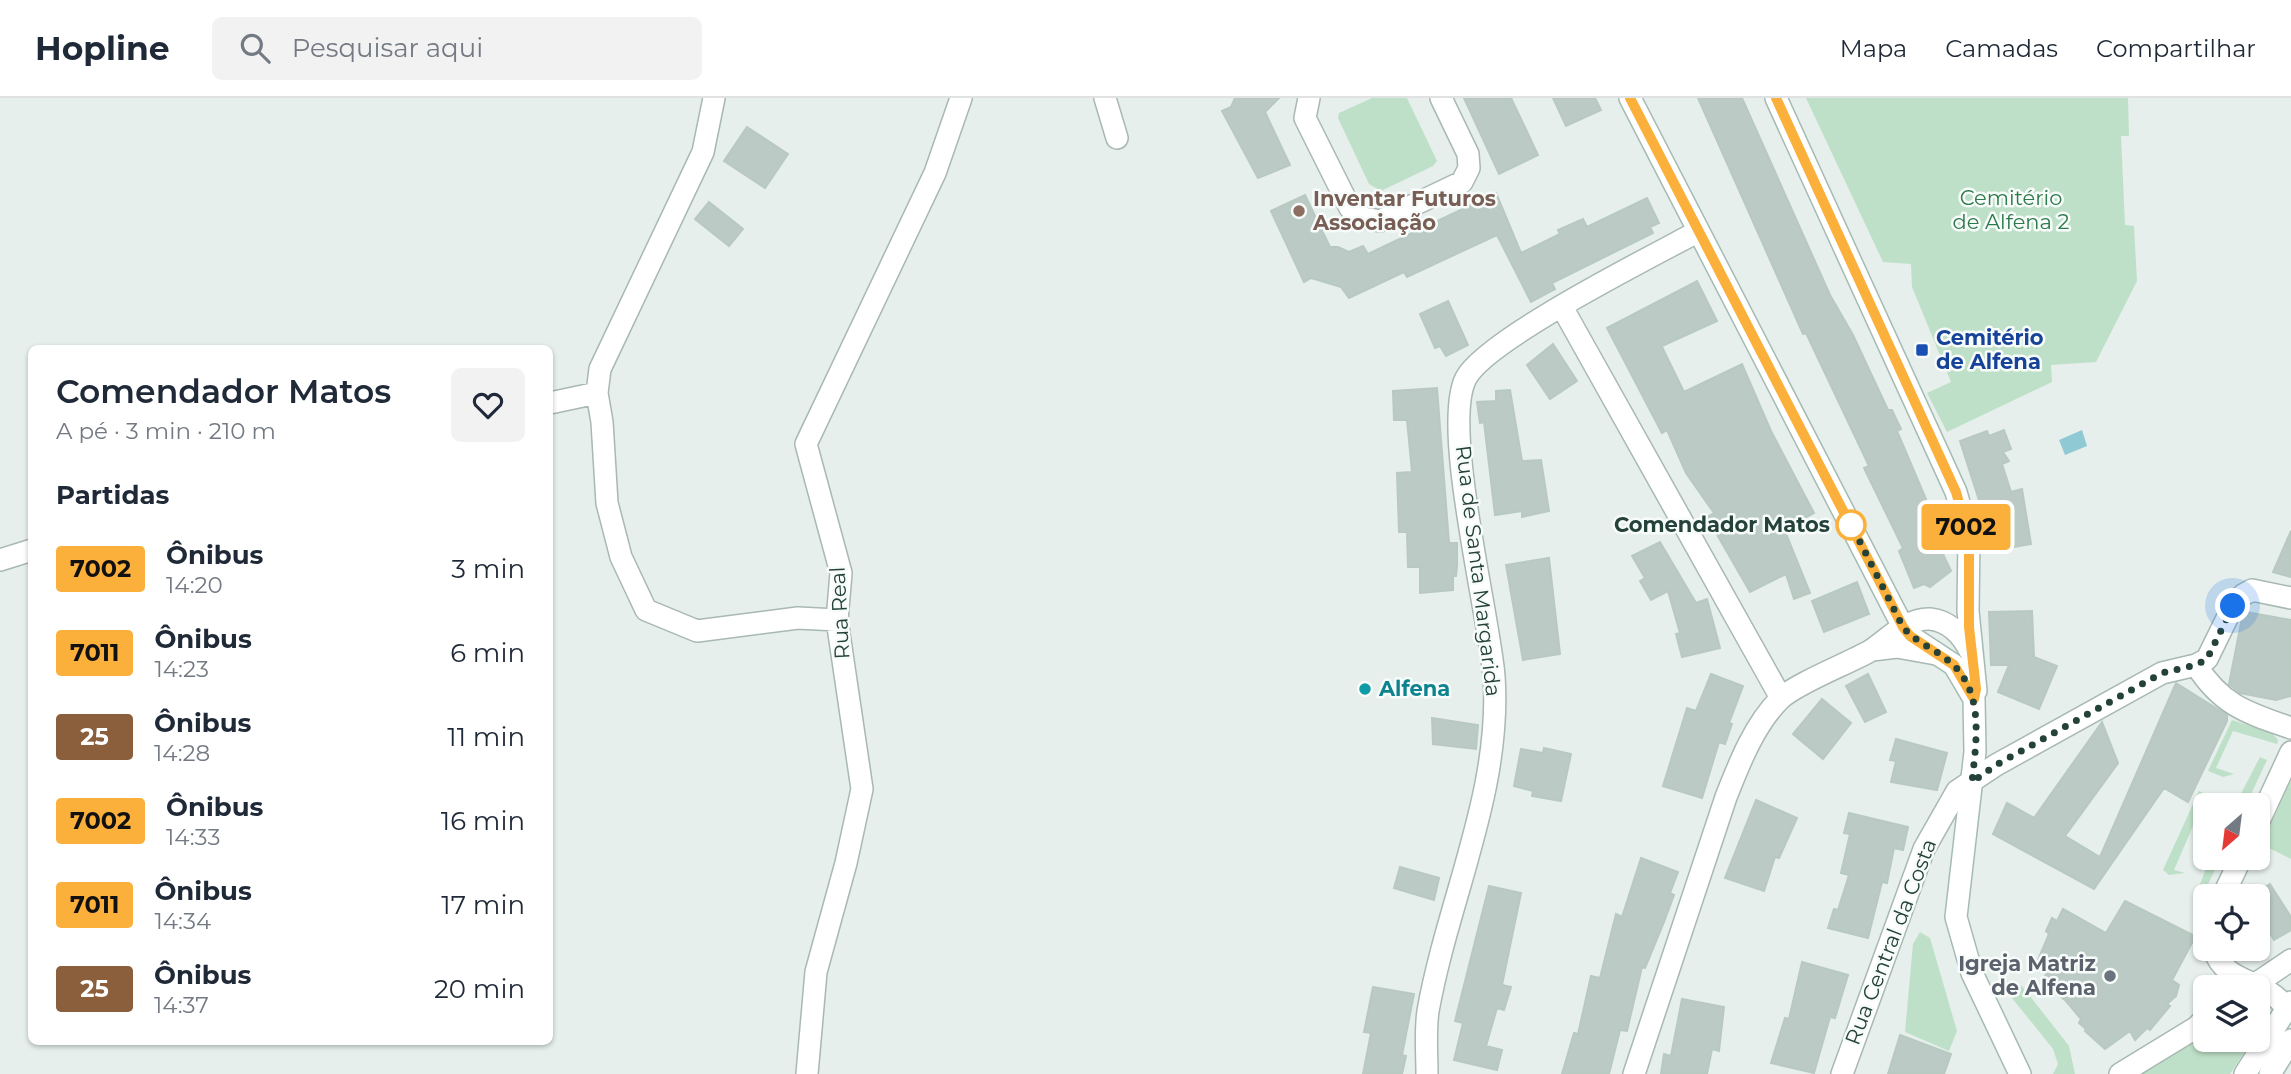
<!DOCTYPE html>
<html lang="pt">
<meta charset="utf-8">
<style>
body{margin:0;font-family:Montserrat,sans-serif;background:#f2f2f3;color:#1f2937;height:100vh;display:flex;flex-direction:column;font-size:26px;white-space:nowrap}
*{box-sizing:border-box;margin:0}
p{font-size:23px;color:#747a83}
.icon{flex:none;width:38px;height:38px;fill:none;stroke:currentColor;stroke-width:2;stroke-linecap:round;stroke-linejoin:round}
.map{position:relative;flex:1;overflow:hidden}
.sheet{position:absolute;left:28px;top:247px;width:525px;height:700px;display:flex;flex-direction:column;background:#fff;border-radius:10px;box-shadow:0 2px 5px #0004}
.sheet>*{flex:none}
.badge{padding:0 14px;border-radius:5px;font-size:24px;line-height:46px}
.needle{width:46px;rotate:208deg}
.buttons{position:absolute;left:2193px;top:695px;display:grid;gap:14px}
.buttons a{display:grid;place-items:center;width:77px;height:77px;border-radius:10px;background:#fff;box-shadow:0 2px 5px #0004;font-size:35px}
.you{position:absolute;width:35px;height:35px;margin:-18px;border:5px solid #fff;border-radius:50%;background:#1a73e8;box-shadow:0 0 0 10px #1a73e833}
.map>.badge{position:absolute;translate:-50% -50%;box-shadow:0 0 0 4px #fff}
h2{padding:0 28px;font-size:26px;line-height:63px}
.round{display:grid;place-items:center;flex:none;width:74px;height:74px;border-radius:10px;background:#f2f2f3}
.summary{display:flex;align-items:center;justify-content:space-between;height:119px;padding:0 28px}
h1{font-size:33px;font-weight:600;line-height:52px}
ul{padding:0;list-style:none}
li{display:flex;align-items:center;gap:21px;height:84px;padding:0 28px}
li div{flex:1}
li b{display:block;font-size:26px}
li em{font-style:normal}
li .badge{min-width:77px;font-weight:700;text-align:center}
header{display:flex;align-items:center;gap:42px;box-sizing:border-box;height:98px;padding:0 35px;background:#fff;border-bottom:2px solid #e0e1e3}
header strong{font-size:33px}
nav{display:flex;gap:38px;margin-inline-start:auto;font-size:24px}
.search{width:490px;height:63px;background:#f2f2f3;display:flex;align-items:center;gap:18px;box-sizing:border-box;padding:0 24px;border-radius:10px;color:#747a83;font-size:26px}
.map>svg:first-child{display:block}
</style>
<header>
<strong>Hopline</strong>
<div class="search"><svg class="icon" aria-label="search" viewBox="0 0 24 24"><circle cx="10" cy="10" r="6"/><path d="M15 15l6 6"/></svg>Pesquisar aqui</div>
<nav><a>Mapa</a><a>Camadas</a><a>Compartilhar</a></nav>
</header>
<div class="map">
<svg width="2291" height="976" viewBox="0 0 2291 976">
<rect width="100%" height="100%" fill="#e6efeb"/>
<path fill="#bfe0c8" d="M1372 0H1407L1437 63 1433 68 1381 93 1369 86 1338 20 1339 15Z
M1806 0H2128L2129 38H2121L2125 127 2134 128 2137 183 2096 264 2051 267 2052 284 1947 334 1927 295 1951 284 1912 189 1911 166 1883 164Z
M2232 622 2272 635 2278 642 2277 646 2233 633 2216 670 2234 676 2223 679 2208 673Z
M2260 659 2267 662 2246 707H2235Z
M2291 683V761L2261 746Z
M2199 693 2213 700 2217 707 2203 705 2174 772 2185 775 2169 777 2163 772Z
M2210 760H2221L2198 806 2197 794Z
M1920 834 1930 840 1957 933 1949 953 1905 934 1913 846Z
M2007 883 2022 888 2069 948 2075 976H2053L2058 966 2053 951 2004 890Z
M2205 934V942H2252L2230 976H2138Z"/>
<path fill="#8ec9d4" d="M2082 332 2087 348 2065 357 2059 342Z"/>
<path fill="#bbcac4" stroke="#b8c9c2" stroke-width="2" d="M1235 0H1279L1265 14 1290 67 1258 80 1222 13 1231 9Z
M1464 0H1511L1538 57 1499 76Z
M1553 0H1595L1601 12 1566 28Z
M1698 0H1742L1830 197 1853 237 1888 312H1892L1901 331 1897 333 1937 427 1946 452 1942 454 1951 473 1930 489 1924 486 1914 490 1899 453 1903 450 1864 370 1869 368 1806 235 1803 236Z
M747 29 788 56 765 90 724 63Z
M1496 95 1521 155 1560 136 1558 132 1583 121 1587 129 1647 100 1659 125 1650 129 1653 135 1552 185 1555 191 1531 204 1497 137 1407 179 1404 174 1349 200 1341 189 1311 180 1304 184 1271 113 1305 97 1330 149H1338L1349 154 1363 148 1368 156Z
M709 104 743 131 729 148 695 121Z
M1697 183 1717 223 1662 248 1663 251 1684 294 1742 266 1771 333 1814 415 1797 424 1798 428 1785 433 1810 495 1794 501 1786 476 1750 494 1707 419 1714 415 1686 375 1667 332 1662 335 1607 230Z
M1448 203 1468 247 1446 258 1440 248 1435 250 1420 216Z
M1553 246 1577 283 1550 301 1527 267Z
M1437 290 1449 445H1457V468L1456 478H1453V492L1420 495V469H1408L1407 434H1399L1397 375 1412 374 1407 322H1394L1393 293Z
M1510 292 1522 363 1541 362 1549 413 1522 419V413L1495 417 1484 324 1480 325 1477 304 1496 303V293Z
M2004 332 2011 351 2003 354 2009 363 2002 366 2011 394 2022 391 2031 446 1991 453 1988 430 1960 343 1987 333 1989 338Z
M2291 433V479L2273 474Z
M1660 444 1696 505 1707 501 1720 550 1682 559 1676 536 1680 535 1668 493 1651 502 1640 483 1645 480 1632 458Z
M1549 460 1560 556 1523 562 1506 467Z
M1857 484 1869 516 1824 534 1812 503Z
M2032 513 2034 559 2057 568 2039 611 1998 594 2009 567H1991L1989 514Z
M2246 514 2291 522V598L2276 602 2240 595 2229 586 2242 520Z
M1711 576 1743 588 1729 625 1732 626 1725 646 1719 644 1702 700 1663 688 1687 610 1696 613Z
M1868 576 1886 614 1865 624 1846 588Z
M2176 585 2227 617V623L2188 704 2164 690 2094 791 1993 736 2007 705 2034 720 2102 624 2118 665 2065 738 2100 759Z
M1822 601 1851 625 1823 661 1793 636Z
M1432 620 1478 627 1476 651 1433 646Z
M1896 641 1947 655 1937 692 1891 684 1896 663 1890 662Z
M1544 650 1571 656 1561 703 1532 698 1533 693 1514 688 1521 651 1543 655Z
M1756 702 1797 720 1779 760 1775 759 1764 793 1725 780Z
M1849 715 1908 729 1903 752 1894 750 1887 785 1882 784 1868 840 1828 830 1834 811 1838 812 1849 777 1841 775 1850 736 1844 735Z
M1641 760 1678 774 1670 795 1674 797 1664 824 1645 870 1642 869 1627 933 1620 932 1609 976H1562L1574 935 1578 936 1591 878 1600 880 1616 816 1622 819Z
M1400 769 1439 780 1434 802 1394 790Z
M2270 786 2291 819V832L2274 842 2258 815V794Z
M1489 788 1521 795 1502 887 1511 889 1504 912 1497 910 1486 948 1502 952 1497 972 1454 962 1463 925 1455 923Z
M2125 803 2193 837V843L2172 882 2179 887 2176 898 2167 906 2170 908 2150 932 2147 930 2135 942 2130 933 2105 951 2085 933 2086 931 2079 925 2081 921 2066 903 2044 885 2046 874 2035 869 2049 836 2046 833 2052 820 2057 823 2063 811 2106 835Z
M1802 864 1848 877 1835 920 1830 919 1814 975 1771 965 1785 920 1789 921Z
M1373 889 1414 896 1402 957 1406 958 1402 976H1363L1371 935 1364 934Z
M1682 901 1724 909 1719 953 1712 951 1707 976H1661L1664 956 1671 958Z
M1900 937 1951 956 1944 976H1888Z"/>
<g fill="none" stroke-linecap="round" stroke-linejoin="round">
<g stroke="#a8b8b2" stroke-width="24">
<path id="street" d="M714 0 703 54 600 271 597 295 602 324 607 405 621 459 646 512 697 533 798 520 837 522
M1105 0 1117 40
M1309 0 1305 20 1350 110 1364 120 1380 123 1462 84 1469 70 1468 56 1441 0
M1562 209 1781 600
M550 305 597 295
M0 462 32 452
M1872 552 1897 549 1936 556
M2196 567C2222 608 2248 615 2291 630
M2258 725 2291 654
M2223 798 2241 760
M2213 850C2226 889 2264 878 2287 911
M2257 885 2291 862
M807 976 816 874 846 765 862 691 837 522 841 475 806 346 935 75 961 0
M1427 976C1427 956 1425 933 1428 913 1448 801 1502 693 1494 578 1489 515 1441 328 1466 280 1487 241 1651 159 1697 134
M1634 976 1726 699C1739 666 1754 627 1780 601 1797 585 1847 566 1870 553 1888 541 1907 520 1930 521 1949 523 1962 537 1970 553
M1842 976 1924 751 1957 693 1996 667 2162 575 2196 567 2207 561 2233 508 2243 497 2252 492 2291 500
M2120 976 2197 929 2205 920"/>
</g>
<g stroke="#a4bbb3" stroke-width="24">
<path id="secondary" d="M1630 0 1903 529 1910 538 1954 567 1974 601 1975 654 1956 819 1972 875 2020 976
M1776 0 1956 394 1969 440 1968 513 1976 593
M2245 976 2291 904
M2270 976 2291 942"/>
</g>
<use href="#street" stroke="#fff" stroke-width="21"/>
<use href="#secondary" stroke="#fff" stroke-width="21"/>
</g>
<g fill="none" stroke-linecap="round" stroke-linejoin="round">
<g stroke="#fff" stroke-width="16">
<path id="line" d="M1630 0 1903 529 1910 538 1954 567 1974 601 1976 591 1969 529V440L1956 394 1776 0"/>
</g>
<use href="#line" stroke="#fbb03b" stroke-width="10"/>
<path stroke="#24423a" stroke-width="7" stroke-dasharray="0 12.6" d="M1851 427 1850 424 1903 529C1916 545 1936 551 1951 565 1985 594 1976 645 1972 684L1996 667 2162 575 2196 567 2207 561 2233 508"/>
</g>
<circle fill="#8d6e63" stroke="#f7fbf9" stroke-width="2.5" cx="1299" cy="113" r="7"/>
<rect fill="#1a4fb4" stroke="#f7fbf9" stroke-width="2.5" x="1915" y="245" width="14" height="14" rx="3.5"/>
<circle fill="#fff" stroke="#fbb03b" stroke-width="3.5" cx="1851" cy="427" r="14"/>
<circle fill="#0f9aa8" stroke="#f7fbf9" stroke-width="2.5" cx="1365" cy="591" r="7"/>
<circle fill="#6b7280" stroke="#f7fbf9" stroke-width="2.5" cx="2110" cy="878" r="7"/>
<g text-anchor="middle" stroke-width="5" stroke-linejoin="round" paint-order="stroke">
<g font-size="21" fill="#2d7a4b" stroke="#f7fbf9">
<text x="2011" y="107">Cemitério<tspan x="2011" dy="24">de Alfena 2</tspan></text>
</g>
<g font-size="21" font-weight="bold" fill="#785e54" stroke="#f7fbf9" text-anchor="start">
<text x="1313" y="108">Inventar Futuros<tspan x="1313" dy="24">Associação</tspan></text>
</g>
<g font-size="21" font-weight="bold" fill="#164399" stroke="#f7fbf9" text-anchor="start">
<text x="1936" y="247">Cemitério<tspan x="1936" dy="24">de Alfena</tspan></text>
</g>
<g font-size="21" font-weight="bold" fill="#24423a" stroke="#f7fbf9" text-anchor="end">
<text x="1830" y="434">Comendador Matos</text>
</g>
<g font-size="21" fill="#24423a" stroke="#f7fbf9">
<text transform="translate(1478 473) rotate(83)" y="7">Rua de Santa Margarida</text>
<text transform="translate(840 515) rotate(-93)" y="7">Rua Real</text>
<text transform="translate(1891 844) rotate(-69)" y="7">Rua Central da Costa</text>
</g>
<g font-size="21" font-weight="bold" fill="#0d838f" stroke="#f7fbf9" text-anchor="start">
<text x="1379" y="598">Alfena</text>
</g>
<g font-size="21" font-weight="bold" fill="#5b616d" stroke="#f7fbf9" text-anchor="end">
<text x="2096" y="873">Igreja Matriz<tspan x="2096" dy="24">de Alfena</tspan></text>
</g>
</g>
</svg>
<div class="buttons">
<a><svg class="needle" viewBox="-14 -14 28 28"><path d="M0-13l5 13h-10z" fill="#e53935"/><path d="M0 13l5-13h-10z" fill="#747a83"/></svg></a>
<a><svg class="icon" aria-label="locate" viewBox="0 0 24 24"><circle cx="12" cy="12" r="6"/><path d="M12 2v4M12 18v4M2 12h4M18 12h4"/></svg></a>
<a><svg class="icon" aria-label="layers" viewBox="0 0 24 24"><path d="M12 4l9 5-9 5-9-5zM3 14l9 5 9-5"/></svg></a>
</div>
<div class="you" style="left:2233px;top:508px"></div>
<b class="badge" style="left:1966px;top:429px;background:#fbb03b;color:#111">7002</b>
<section class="sheet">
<div class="summary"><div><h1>Comendador Matos</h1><p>A pé · 3 min · 210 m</p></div><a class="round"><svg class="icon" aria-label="heart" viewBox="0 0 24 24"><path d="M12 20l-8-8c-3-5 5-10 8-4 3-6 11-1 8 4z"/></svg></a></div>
<h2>Partidas</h2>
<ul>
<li><span class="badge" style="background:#fbb03b;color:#111">7002</span><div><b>Ônibus</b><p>14:20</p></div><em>3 min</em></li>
<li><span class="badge" style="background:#fbb03b;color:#111">7011</span><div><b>Ônibus</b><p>14:23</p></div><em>6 min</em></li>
<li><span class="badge" style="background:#8b5e3c;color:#fff">25</span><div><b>Ônibus</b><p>14:28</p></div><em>11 min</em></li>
<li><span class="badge" style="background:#fbb03b;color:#111">7002</span><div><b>Ônibus</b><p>14:33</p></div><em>16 min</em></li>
<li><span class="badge" style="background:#fbb03b;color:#111">7011</span><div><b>Ônibus</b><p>14:34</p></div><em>17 min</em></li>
<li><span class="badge" style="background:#8b5e3c;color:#fff">25</span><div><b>Ônibus</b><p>14:37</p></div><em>20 min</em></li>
</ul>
</section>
</div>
